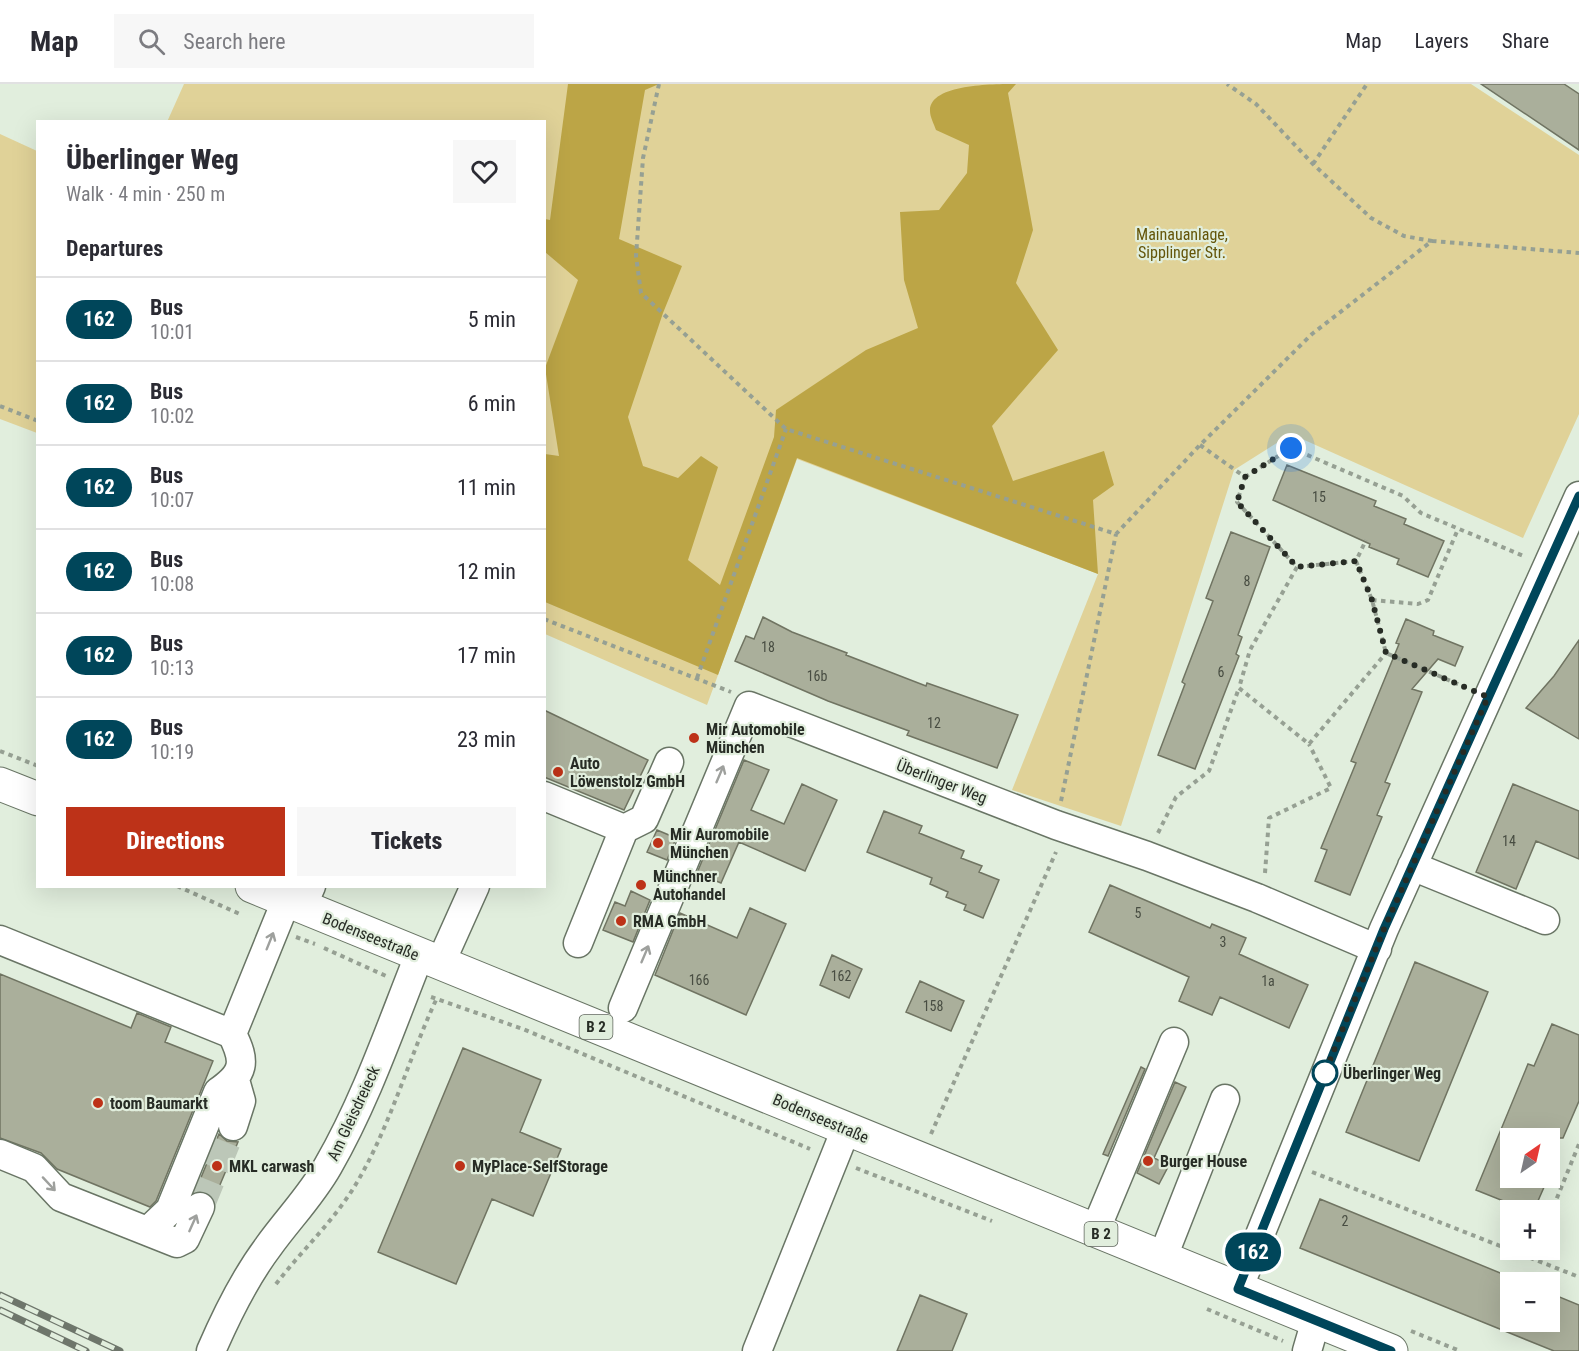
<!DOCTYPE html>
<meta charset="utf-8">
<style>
body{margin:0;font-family:"Roboto Condensed",sans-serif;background:#f7f7f7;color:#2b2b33;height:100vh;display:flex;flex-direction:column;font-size:22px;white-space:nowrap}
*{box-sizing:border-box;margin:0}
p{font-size:20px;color:#7c7c81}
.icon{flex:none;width:33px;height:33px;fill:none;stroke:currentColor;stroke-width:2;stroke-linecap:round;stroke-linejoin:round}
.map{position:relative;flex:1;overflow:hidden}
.drawer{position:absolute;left:36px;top:36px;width:510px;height:768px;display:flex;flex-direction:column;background:#fff;border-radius:0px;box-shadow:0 6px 24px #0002}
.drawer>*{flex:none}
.badge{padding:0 12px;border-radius:20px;font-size:21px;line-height:39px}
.needle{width:39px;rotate:34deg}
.buttons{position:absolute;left:1500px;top:1044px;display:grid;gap:12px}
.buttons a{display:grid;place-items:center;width:60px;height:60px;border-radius:0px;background:#fff;box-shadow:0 6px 24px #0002;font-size:30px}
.you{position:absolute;width:30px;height:30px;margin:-15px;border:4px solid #fff;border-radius:50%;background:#1a73e8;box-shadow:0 0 0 9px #1a73e833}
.map>.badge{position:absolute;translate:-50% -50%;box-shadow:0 0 0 3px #fff}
h2{padding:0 30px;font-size:22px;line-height:54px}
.round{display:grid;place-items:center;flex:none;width:63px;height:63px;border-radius:0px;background:#f7f7f7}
.head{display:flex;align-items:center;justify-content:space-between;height:102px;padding:0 30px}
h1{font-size:28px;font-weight:800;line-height:45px}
.primary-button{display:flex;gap:12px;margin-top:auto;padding:12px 30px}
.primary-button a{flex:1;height:69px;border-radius:0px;background:#bd3218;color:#fff;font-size:24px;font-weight:800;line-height:69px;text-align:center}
.primary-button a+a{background:#f7f7f7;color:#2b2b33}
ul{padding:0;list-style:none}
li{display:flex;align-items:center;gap:18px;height:84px;padding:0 30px;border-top:2px solid #e1e1e2}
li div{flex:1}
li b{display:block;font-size:22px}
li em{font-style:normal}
li .badge{min-width:66px;font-weight:700;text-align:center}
header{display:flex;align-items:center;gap:36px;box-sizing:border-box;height:84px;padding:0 30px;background:#fff;border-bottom:2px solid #e1e1e2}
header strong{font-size:28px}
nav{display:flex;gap:33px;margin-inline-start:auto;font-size:21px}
.search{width:420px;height:54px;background:#f7f7f7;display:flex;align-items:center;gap:15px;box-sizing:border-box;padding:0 21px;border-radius:0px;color:#7c7c81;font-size:22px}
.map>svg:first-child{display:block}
</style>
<header>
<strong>Map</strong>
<div class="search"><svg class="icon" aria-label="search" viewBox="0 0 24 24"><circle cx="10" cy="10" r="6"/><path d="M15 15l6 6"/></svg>Search here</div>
<nav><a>Map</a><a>Layers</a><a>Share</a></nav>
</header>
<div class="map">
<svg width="1579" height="1267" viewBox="0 0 1579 1267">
<rect width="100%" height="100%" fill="#e1eedd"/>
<path fill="#e0d298" d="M184 0H1471L1579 71V330L1523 454 1291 350 1234 386 1121 742 1012 706 1098 490 797 375 707 621 545 550 544 38H167Z
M0 50 37 67V349L0 335Z"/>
<path fill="#bca546" d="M568 0H659L645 6 619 155 682 182 663 229 628 333 643 382 678 394 701 372 718 383 688 476 720 501 774 353 776 326 866 266 918 244 904 196 900 128 939 126 967 89 969 61 936 46C934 40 930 33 930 27 929 0 993 0 1016 0L1008 9 1033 146 1016 199 1058 266 992 342 1013 397 1104 367 1114 401 1093 416 1098 490 797 374 718 591 545 518V370L559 372 545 284 578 196 545 168V135L550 136Z"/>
<path fill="#aaaf9b" stroke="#707462" stroke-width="1.5" d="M1481 0H1564L1579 10V66Z
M1287 381 1376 417 1374 422 1406 435 1404 440 1444 457 1428 493 1397 480 1399 475 1369 463 1370 460 1273 416Z
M1231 448 1270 463 1238 551 1242 553 1236 570 1239 572 1195 685 1158 671 1185 600 1182 598 1213 517 1206 514Z
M763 533 792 548 847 569 846 571 926 602 927 599 1018 631 997 684 907 651 909 647 828 617 735 577 746 552 754 555Z
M1406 535 1434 547 1433 551 1463 563 1455 582 1438 575 1412 605 1422 608 1385 698 1390 700 1377 731 1382 733 1350 811 1315 797 1327 766 1321 764 1356 679 1351 677 1399 560 1396 559Z
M1579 556V655L1526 624 1554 592Z
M544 626 648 676 624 726 544 693Z
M744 676 769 686 751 726 784 740 802 700 837 716 805 787 739 758 721 799 697 789Z
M1513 700 1579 727V775L1536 757 1516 805 1476 788Z
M884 727 922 742 919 749 964 767 961 774 982 782 979 788 999 796 983 834 964 826 966 821 946 813 948 808 930 800 932 794 867 768Z
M657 746 676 754 667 776 647 768Z
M1110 801 1210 844 1212 840 1246 854 1239 870 1308 901 1289 944 1220 913 1212 931 1179 917 1189 893 1089 848Z
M631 807 650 816 633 858 603 846 615 818 625 822Z
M750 824 786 840 746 931 655 891 680 829 737 854Z
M832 871 862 885 849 914 820 901Z
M1415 878 1488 908 1419 1077 1346 1048Z
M0 890 131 944 137 929 171 943 165 958 213 977 156 1117 150 1123 57 1085 41 1069 0 1054Z
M920 897 964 917 951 947 906 928Z
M1552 940 1579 951V1017L1563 1054H1510V1094H1548L1534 1126H1526L1476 1106 1528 980 1534 982Z
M463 964 541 996 520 1048 561 1065 533 1132 492 1115 456 1200 378 1168Z
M1141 983 1145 985 1108 1072 1103 1070Z
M1175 998 1186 1003 1154 1074 1169 1081 1159 1100 1137 1089Z
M219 1050 227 1057 238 1058 214 1115 206 1108H195Z
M1320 1115 1510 1193V1238H1550V1209L1579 1221V1267H1554L1300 1164Z
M920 1211 967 1230 952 1267H897Z"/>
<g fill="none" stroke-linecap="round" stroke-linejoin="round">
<path stroke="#bcc7b8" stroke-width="28" stroke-dasharray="28 14" stroke-linecap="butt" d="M200 1123 233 1042"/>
<g stroke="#697565" stroke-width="31">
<path id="minor" d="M544 712 624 745 578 859
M624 745 644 735 669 678
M1412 782 1545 836
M302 823 311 802
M0 856 232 950C246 978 245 989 218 1008L170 1126 148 1147
M440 880 475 802
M623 924 749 622 1056 741 1147 772 1257 814 1377 865
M232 950 286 817
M233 1042 241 1017 235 996
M0 1070 34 1084 61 1113 177 1159 185 1155 200 1123
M1095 1147 1174 958
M1162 1175 1225 1015
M1238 1205 1384 845 1579 412
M211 1267C227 1230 244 1195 268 1163 288 1135 311 1112 328 1082 366 1016 391 942 419 872
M757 1267 846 1045
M1307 1267 1316 1236"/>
</g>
<g stroke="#697565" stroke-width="35">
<path id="major" d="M0 700 38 715
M252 802 1391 1267"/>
</g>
<path stroke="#96a093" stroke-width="4" stroke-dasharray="4.5 4.5" stroke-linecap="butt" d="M659 0 643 74 636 172 641 209 786 345 1116 450 1200 361 1312 250 1432 157 1404 152 1371 134 1313 80 1256 20 1227 0
M1313 80 1367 0
M1432 157 1579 169
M0 322 38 337
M1200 361 1245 393 1237 418 1297 483 1356 477 1366 456
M1245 393 1291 364 1403 412 1421 429 1526 473
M1356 477 1372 516 1386 569 1467 604
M1297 483 1250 566 1239 604 1309 660 1386 569
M1372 516 1418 520 1428 516 1458 445
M544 535 731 608
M697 594 786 345
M0 667 38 682
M1061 717 1116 450
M1158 749 1176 713 1209 687 1239 604
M1265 789 1269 734 1331 704 1309 660
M177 802 242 831
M296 853 315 860
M324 864 386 892
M431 913 523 945 810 1065
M931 1050 1056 768
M856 1084 992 1137
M1312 1088 1579 1193
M1550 1131 1579 1060
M1531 1174 1535 1166
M276 1200C302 1166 334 1137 356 1100 390 1043 408 976 436 916
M1207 1225 1283 1257
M1411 1247 1460 1267"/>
<use href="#minor" stroke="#fff" stroke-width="28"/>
<use href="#major" stroke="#fff" stroke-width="33"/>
<g stroke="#6e766b" stroke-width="7">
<path id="rail" d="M0 1211 120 1267
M0 1226 86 1267"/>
</g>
<use href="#rail" stroke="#e1eedd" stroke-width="4.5" stroke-dasharray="14" stroke-linecap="butt"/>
</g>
<defs><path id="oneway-shaft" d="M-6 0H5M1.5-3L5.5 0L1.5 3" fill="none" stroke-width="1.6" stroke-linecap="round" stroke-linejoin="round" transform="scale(1.5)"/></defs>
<g stroke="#9ea09d">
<use href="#oneway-shaft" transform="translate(720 690) rotate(-67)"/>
<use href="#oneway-shaft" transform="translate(270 857) rotate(-68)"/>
<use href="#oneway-shaft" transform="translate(645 870) rotate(-67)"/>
<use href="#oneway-shaft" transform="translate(49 1100) rotate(47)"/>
<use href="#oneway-shaft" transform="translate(193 1139) rotate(-66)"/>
</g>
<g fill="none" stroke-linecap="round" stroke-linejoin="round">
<g stroke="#fff" stroke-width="14">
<path id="line" d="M1391 1267 1238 1205 1384 845 1579 412"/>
</g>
<use href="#line" stroke="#00465a" stroke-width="9"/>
<path stroke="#272c25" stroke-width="6" stroke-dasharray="0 10.8" d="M1291 364 1245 393 1237 418 1297 483 1356 477 1372 516 1386 569 1488 613 1384 845 1323 993 1325 989"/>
</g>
<g fill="#bd3218" stroke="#e1eedd" stroke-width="2">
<circle cx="694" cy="654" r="6"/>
<circle cx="558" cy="688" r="6"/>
<circle cx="658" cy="759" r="6"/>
<circle cx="641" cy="801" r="6"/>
<circle cx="621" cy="837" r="6"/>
<circle cx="98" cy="1019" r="6"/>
<circle cx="1148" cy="1077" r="6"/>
<circle cx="217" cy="1082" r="6"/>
<circle cx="460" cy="1082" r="6"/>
</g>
<circle fill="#fff" stroke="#00465a" stroke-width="3" cx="1325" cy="989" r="12"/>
<g text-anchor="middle" stroke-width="4.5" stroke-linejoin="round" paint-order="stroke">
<g font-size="14" fill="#484d42">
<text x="1319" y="418">15</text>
<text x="1247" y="502">8</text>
<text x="768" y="568">18</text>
<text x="1221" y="593">6</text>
<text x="817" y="597">16b</text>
<text x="934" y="644">12</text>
<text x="1509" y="762">14</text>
<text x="1138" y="834">5</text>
<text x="1223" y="863">3</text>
<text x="841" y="897">162</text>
<text x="699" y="901">166</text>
<text x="1268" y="902">1a</text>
<text x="933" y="927">158</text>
<text x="1345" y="1142">2</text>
</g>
<g fill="#e1eedd" stroke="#5f665c" stroke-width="1.5">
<rect x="579.5" y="931" width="33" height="24" rx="4.5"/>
<rect x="1084.5" y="1138" width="33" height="24" rx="4.5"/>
</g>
<g font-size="15" font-weight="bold" fill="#272c25">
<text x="596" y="948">B 2</text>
<text x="1101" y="1155">B 2</text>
</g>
<g font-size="16" fill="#645509" stroke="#e1eedd">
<text x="1182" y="156">Mainauanlage,<tspan x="1182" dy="18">Sipplinger Str.</tspan></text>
</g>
<g font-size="16" font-weight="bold" fill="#272c25" stroke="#e1eedd" text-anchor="start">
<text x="706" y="651">Mir Automobile<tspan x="706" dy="18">München</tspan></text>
<text x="570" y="685">Auto<tspan x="570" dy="18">Löwenstolz GmbH</tspan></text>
<text x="670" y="756">Mir Auromobile<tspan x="670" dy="18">München</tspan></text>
<text x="653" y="798">Münchner<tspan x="653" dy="18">Autohandel</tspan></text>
<text x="633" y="843">RMA GmbH</text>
<text x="110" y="1025">toom Baumarkt</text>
<text x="1160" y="1083">Burger House</text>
<text x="229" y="1088">MKL carwash</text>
<text x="472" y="1088">MyPlace-SelfStorage</text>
</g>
<g font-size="16" fill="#272c25" stroke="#e1eedd">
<text transform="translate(942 697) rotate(21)" y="6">Überlinger Weg</text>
<text transform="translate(371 852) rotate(22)" y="6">Bodenseestraße</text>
<text transform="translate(353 1029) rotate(-65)" y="6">Am Gleisdreieck</text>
<text transform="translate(821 1034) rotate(23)" y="6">Bodenseestraße</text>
</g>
<g font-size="16" font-weight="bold" fill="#272c25" stroke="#e1eedd" text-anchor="start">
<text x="1343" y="995">Überlinger Weg</text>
</g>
</g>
</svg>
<div class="buttons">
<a><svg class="needle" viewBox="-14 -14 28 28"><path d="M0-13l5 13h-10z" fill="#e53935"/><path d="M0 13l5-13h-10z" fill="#7c7c81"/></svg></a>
<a>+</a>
<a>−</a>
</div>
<div class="you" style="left:1291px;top:364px"></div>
<b class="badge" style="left:1253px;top:1168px;background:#00465a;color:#fff">162</b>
<section class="drawer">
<div class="head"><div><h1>Überlinger Weg</h1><p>Walk · 4 min · 250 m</p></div><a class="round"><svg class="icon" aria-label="heart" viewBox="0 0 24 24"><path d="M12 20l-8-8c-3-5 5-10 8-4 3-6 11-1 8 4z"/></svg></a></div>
<h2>Departures</h2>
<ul>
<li><span class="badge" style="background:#00465a;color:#fff">162</span><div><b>Bus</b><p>10:01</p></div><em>5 min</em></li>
<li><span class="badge" style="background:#00465a;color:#fff">162</span><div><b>Bus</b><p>10:02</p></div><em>6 min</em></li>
<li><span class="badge" style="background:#00465a;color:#fff">162</span><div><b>Bus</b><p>10:07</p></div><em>11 min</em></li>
<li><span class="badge" style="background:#00465a;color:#fff">162</span><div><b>Bus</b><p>10:08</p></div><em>12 min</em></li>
<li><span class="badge" style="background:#00465a;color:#fff">162</span><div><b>Bus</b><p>10:13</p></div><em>17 min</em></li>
<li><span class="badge" style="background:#00465a;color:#fff">162</span><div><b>Bus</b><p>10:19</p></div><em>23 min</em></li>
</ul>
<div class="primary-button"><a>Directions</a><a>Tickets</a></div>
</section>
</div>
